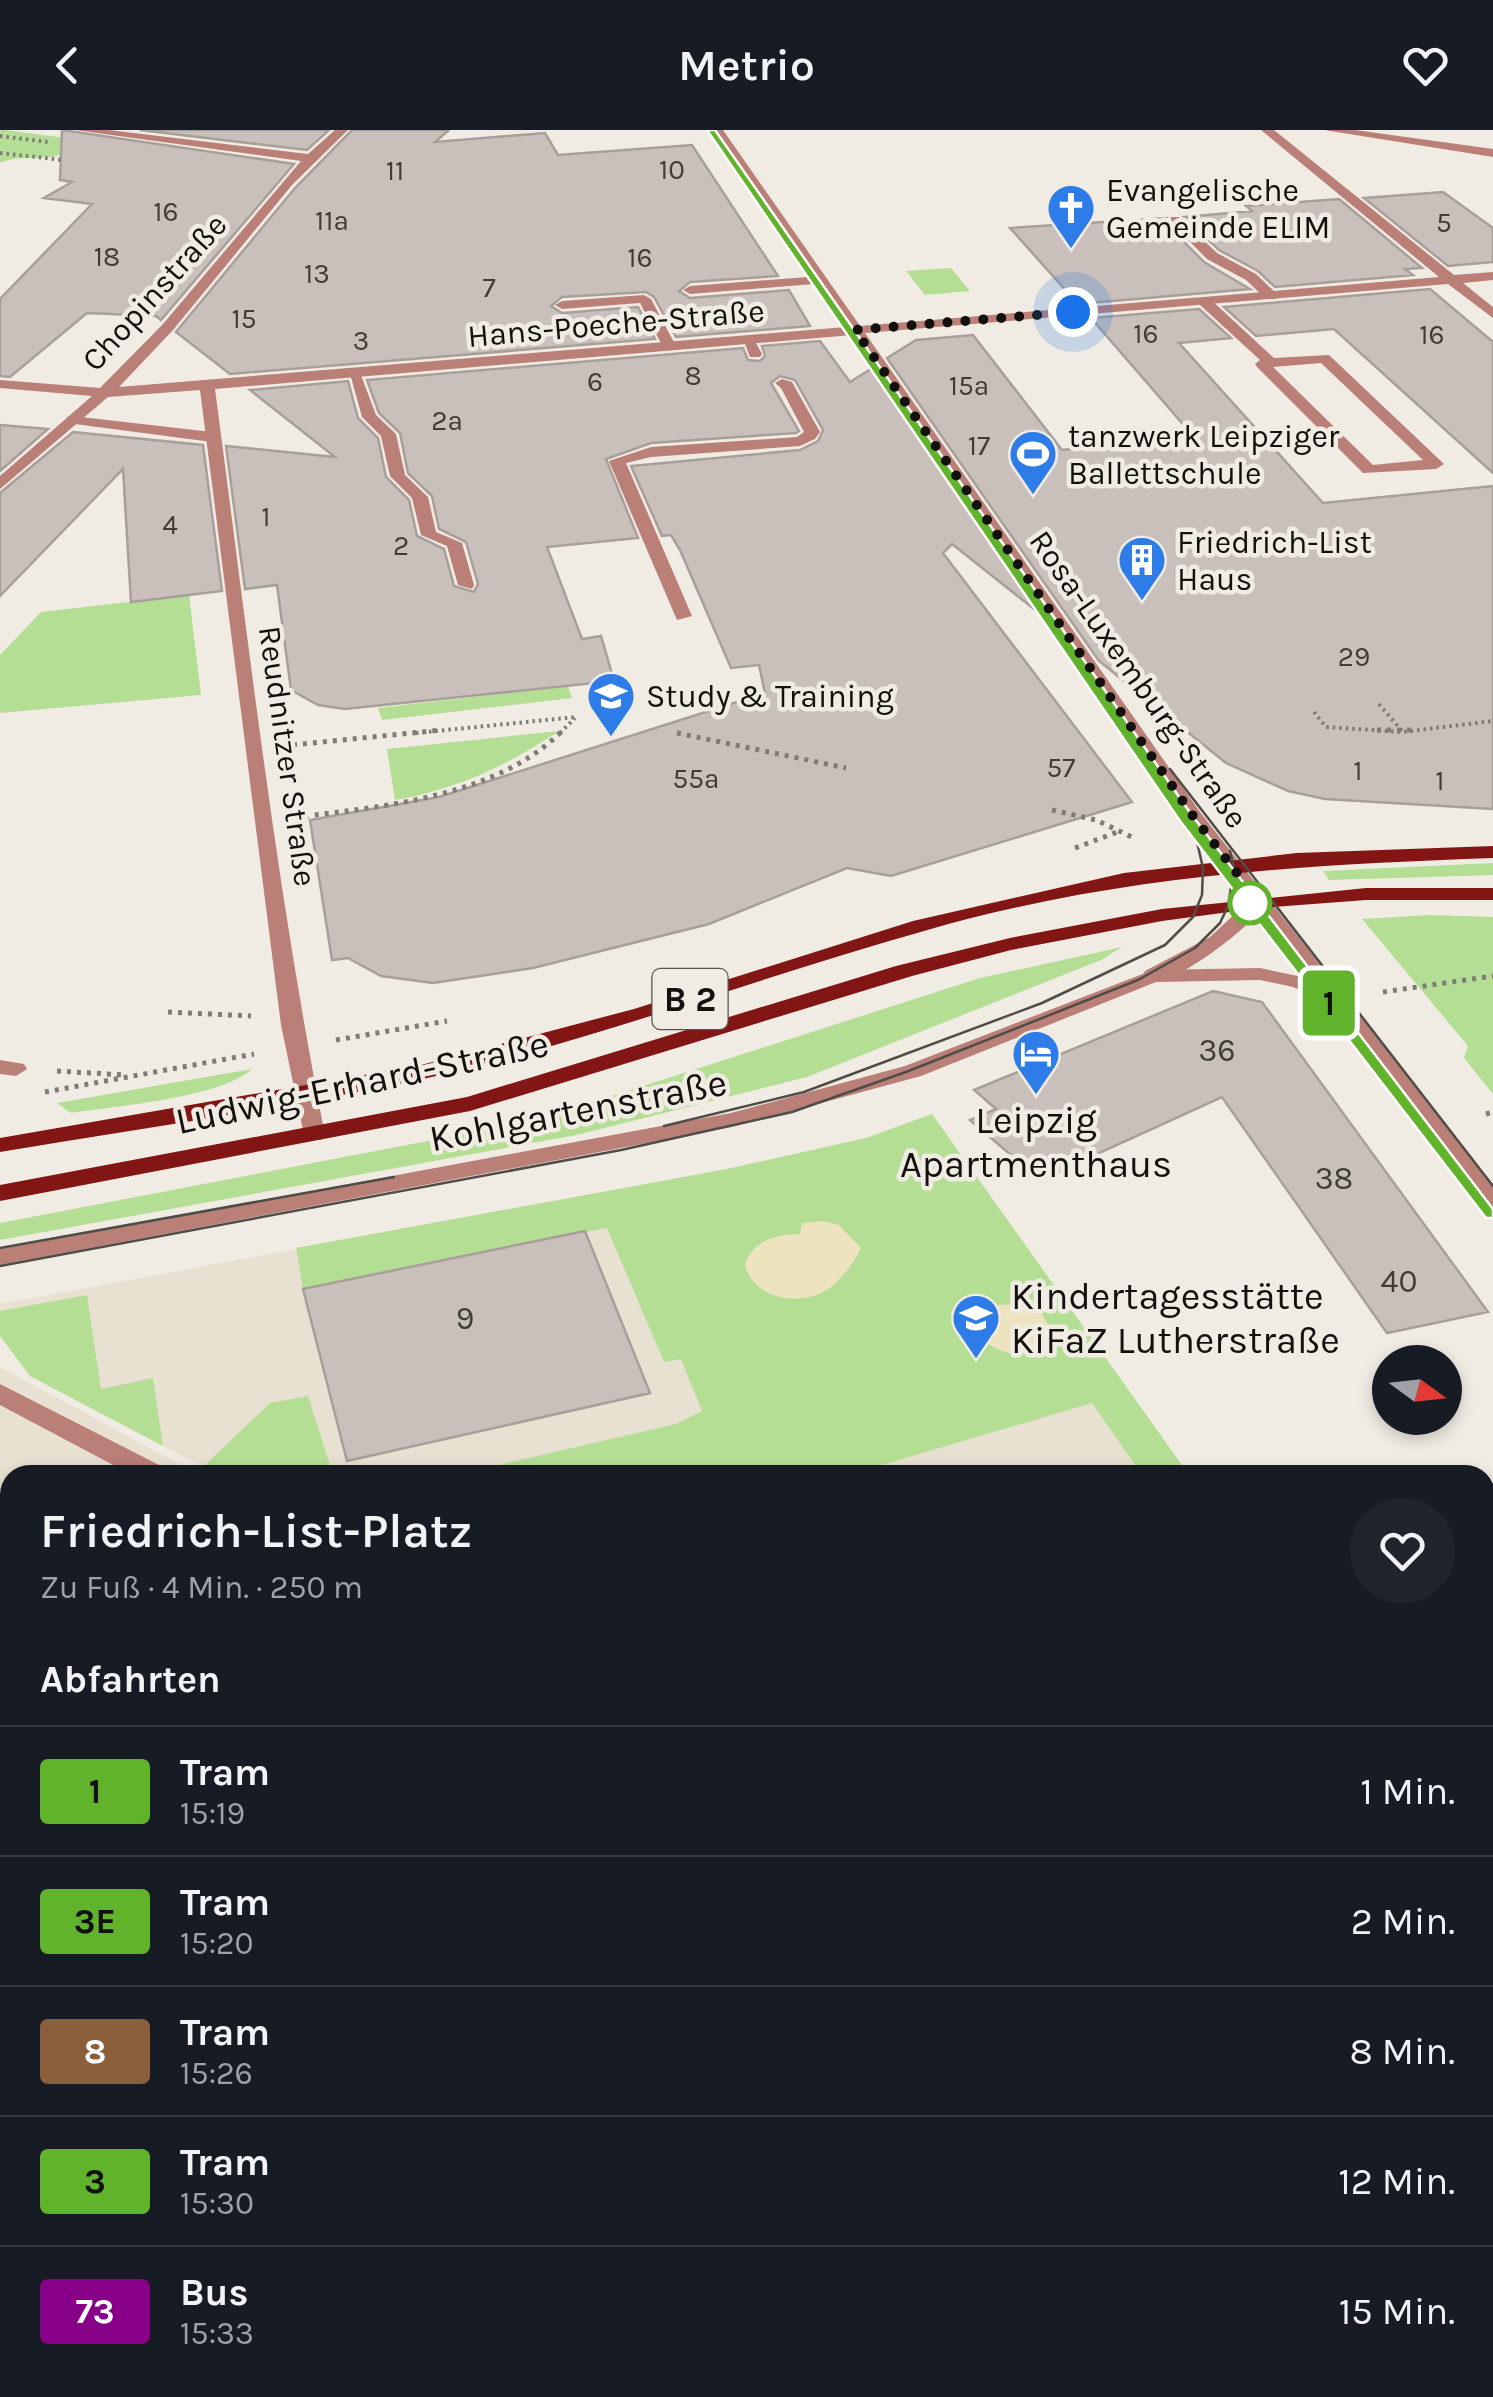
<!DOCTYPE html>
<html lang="de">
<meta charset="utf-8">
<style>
body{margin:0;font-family:Karla,sans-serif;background:#20242c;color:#f1f3f6;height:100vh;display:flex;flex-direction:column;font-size:38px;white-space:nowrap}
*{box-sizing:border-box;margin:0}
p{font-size:32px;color:#9ea1a6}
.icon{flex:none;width:55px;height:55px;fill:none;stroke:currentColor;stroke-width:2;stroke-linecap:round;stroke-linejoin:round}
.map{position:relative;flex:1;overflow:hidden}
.details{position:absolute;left:0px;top:1335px;width:1495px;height:932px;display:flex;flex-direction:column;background:#171b24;border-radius:30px 30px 0 0;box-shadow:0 5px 15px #0003}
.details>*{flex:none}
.badge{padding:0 20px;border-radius:8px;font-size:35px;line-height:65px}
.needle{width:65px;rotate:105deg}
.tools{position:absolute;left:1372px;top:1215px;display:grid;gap:20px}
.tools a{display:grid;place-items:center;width:90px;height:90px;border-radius:50%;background:#171b24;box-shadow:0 5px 15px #0003;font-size:50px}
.you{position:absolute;width:50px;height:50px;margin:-25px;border:8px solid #fff;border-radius:50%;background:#1a73e8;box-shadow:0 0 0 15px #1a73e833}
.map>.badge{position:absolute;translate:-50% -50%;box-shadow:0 0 0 5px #fff}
h2{padding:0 40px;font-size:38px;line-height:90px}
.round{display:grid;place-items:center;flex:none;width:105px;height:105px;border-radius:52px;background:#20242c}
.summary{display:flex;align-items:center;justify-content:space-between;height:170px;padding:0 40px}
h1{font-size:48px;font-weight:600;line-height:75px}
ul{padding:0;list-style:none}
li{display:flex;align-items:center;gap:30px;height:130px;padding:0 40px;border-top:2px solid #363941}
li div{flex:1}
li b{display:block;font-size:38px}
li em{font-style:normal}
li .badge{min-width:110px;font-weight:700;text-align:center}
header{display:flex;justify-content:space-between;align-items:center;height:130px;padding:0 40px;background:#171b24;font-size:45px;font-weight:600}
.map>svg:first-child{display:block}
</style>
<header><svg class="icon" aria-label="back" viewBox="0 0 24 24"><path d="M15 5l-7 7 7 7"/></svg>Metrio<svg class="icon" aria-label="heart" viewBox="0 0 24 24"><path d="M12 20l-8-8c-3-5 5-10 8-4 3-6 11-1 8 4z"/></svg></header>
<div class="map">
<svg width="1493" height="2267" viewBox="0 0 1493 2267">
<rect width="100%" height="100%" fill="#f0ece3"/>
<path fill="#e8e1d1" d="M932 984 1189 1345H218L30 1246 0 1206V1174L727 1039 866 1008Z
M0 1237 200 1345H10V1755L0 1765Z"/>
<path fill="#b5de95" d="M0 0H5L88 11C76 17 63 26 49 27 32 29 15 26 0 33Z
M951 138 970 161 925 165 906 141Z
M189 465 201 565 0 583V525L41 482Z
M568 556 572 568 382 590 378 578Z
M559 601C508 635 456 660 395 670L387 619Z
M1493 733V745L1329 750 1323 741Z
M1430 785 1493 787V964L1464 928 1468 916 1362 789Z
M1122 817 1101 830 807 947 577 1005 0 1110V1093L537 990 980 848Z
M252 939C220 968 115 976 71 983L57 973Z
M932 984 1189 1345H1142L1092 1273 848 1345H455L676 1294 702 1281 681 1229 664 1232 607 1098 303 1159 296 1118 727 1039 866 1008Z
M87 1165 101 1259 153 1248 163 1316 30 1246 0 1206V1181Z
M308 1266 333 1345H218L203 1337 270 1273Z"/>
<path fill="#ede3be" d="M824 1091 839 1095 861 1118C855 1132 839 1153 825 1161 797 1177 752 1168 745 1134 755 1109 775 1105 800 1104L802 1093Z
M1020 1174 1042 1184 1051 1200C1042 1235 993 1228 978 1202L980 1186 996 1175Z"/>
<path fill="#cac0bb" stroke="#a89f9a" stroke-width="2.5" d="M62 0 294 34 161 190 156 186 87 183 10 247 0 246V169L92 74 44 68 72 52 60 50Z
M140 0H329L307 20Z
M352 0H449L435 12 545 3 558 25 692 15 778 146 690 152 679 161 690 168 789 160 810 196 676 207 654 167 646 162 562 167 551 176 562 183 638 177 655 209 230 244 176 202 295 58Z
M1443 62 1493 98V132L1448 136 1364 68Z
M1339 69 1422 138 1405 139 1413 145 1275 157 1258 141 1219 120 1184 87 1252 81 1246 76Z
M1167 88 1168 96 1204 132 1250 159 1078 174 1010 98Z
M1430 159 1493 212V343L1334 199 1256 206 1224 177Z
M1199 179 1231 208 1179 213 1323 373 1493 356V679L1325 669 1288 661 1226 633 1099 531 887 228 916 210 973 205 1062 320 1194 307 1091 188Z
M820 211 850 252 871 239 1039 483 952 414 943 423 1132 672 891 746 847 738 709 794 533 838 433 853 381 846 348 828 332 830 310 690 439 667 765 563 759 535 731 538 680 420 671 405 662 406 631 336 800 320 818 311 823 300 795 250 780 246 771 253 799 301 796 303 651 313 606 329 638 408 547 417 582 509 601 506 614 551 345 579 318 575 291 560 277 455 245 459 226 316 335 327 250 260 348 251 358 288 378 308 386 347 409 370 417 406 444 419 454 456 474 462 478 454 466 412 439 399 432 366 408 343 400 303 379 283 367 250 743 218 748 230 760 231 765 226 762 216Z
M0 295 48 299 0 341Z
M73 302 203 315 222 461 131 472 123 339 0 466V363Z
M1213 861 1262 872 1488 1182 1387 1203 1222 967 1040 1050 970 990 996 979 974 960Z
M585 1101 650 1263 347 1331 303 1159Z"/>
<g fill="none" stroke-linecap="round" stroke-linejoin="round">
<path stroke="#7e7c76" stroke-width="4" stroke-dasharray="2.5 4" stroke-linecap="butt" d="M0 6 48 12
M0 23 63 30
M1083 334 1091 344
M1120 341 1159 333 1156 329
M1379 574 1402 601
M1314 582 1326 597 1402 602 1493 591
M416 603 576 587
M560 603 575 588"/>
<path stroke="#7e7c76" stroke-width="5" stroke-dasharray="4 6" stroke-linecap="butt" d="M1377 600H1416
M677 603 846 638
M293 615 441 600
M1052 680 1096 690 1134 708
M305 686C390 676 499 665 563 600
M1075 718 1120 701
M1383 862 1493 846
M168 882 251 886
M336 910 447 891
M57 941 125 945
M45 962 254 924
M1486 984 1493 982"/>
<path fill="#ba7f77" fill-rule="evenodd" d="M1171 87H1179L1217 123 1256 144 1276 163V169H1266L1246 150 1207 129 1171 93Z
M821 146 828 150 826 153 690 164 683 160 690 156Z
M644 165 651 169 676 216 674 219H664L640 173 562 179 555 175 562 171Z
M1199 168H1209L1274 228 1329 225 1444 334 1436 339 1363 343 1257 237 1255 234 1260 230 1199 174ZM1321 233 1423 330 1373 335 1273 237Z
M742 206H752L762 224 760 227H750Z
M349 240H359L376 285 396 304 405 345 428 367 436 402 462 413 474 455 472 459 458 455 447 416 421 405 412 368 390 346 381 306 362 287Z
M782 249 792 252 820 302 815 309 800 316 651 327 626 333 692 486 677 490 609 331 651 317 797 307 804 302 781 258 775 253Z
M72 286 212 302 220 307 212 312 67 293V287Z
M1259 766 1269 772C1250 796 1176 858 1145 851L1142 846 1145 841 1210 807 1252 768Z
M0 1254 165 1338 169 1345H132L0 1275Z
M10 1715V1749L0 1753V1719Z
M1485 1808 1493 1811V1846L1485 1843Z
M1485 1930 1493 1933V1972L1485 1969Z"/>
<path fill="#ba7f77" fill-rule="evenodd" d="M75 0H109L308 24 335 0H348L292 55 173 200 119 257 846 197 711 0H723L860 196 1439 147 1261 0H1274L1454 145 1493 142V150L1463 153 1493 177V188L1448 154 865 203 1200 682 1493 1055V1080L1484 1078 1326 871 1293 857 1260 850 1156 852 921 946 732 997 0 1135V1119L731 983 905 936 1153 840 1260 838 1307 848 1186 690 852 205 215 259C248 508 276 758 325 1005L321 1010H305L281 895 200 260 108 267 0 359V346L92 266 0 258V250L100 258 163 194 301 31Z
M1324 0H1355L1493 19V27Z
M0 930 24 934 27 939 16 946 0 944Z
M1493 2009V2045L1485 2048V2012Z
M1107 2258H1155L1151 2267H1103Z"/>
<path fill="#821615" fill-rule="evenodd" d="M1493 716V728C1297 735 1114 746 924 801 756 848 594 911 423 949 284 979 141 998 0 1022V1008L421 935 634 879 913 791 1124 743 1297 723Z
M1366 758H1493V770H1366L1259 778 1162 791 1011 820 912 846 470 981 0 1071V1055L467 967 896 836 1010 808 1162 779Z"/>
<path stroke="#4f4d48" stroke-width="2.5" d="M712 0 1201 707
M1170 639 1493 1056
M1231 747 1493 1083
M664 996 804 962 1042 873 1165 815 1193 787 1202 765 1203 738 1194 699
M0 1118 394 1047
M0 1136 621 1020 792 982 906 942 1138 850 1195 818 1220 793 1228 776 1234 739 1230 721"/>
</g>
<path fill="#62b32c" stroke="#fff" stroke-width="2.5" d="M707 0H715L1191 684 1493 1079V1088H1486L1180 691Z"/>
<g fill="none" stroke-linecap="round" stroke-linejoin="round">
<path stroke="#12110e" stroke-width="10" stroke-dasharray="0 18" d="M1073 182 855 200 1193 686 1259 772 1250 773"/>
</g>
<defs>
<g id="church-pin" transform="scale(2.5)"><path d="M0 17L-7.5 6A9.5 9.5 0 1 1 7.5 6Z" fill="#2e7ce8" stroke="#f0ece3"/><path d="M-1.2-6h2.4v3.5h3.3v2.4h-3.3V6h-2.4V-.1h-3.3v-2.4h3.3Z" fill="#fff"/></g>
<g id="stadium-pin" transform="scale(2.5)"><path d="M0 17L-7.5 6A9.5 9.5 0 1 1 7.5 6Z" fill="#2e7ce8" stroke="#f0ece3"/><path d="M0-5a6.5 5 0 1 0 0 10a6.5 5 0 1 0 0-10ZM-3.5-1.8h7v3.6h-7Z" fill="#fff"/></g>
<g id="building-pin" transform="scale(2.5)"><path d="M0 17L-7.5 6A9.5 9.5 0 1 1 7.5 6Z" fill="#2e7ce8" stroke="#f0ece3"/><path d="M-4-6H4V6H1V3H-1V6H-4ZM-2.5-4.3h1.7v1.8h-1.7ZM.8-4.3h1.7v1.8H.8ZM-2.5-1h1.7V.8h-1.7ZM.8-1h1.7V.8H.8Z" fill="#fff"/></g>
<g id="university-pin" transform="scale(2.5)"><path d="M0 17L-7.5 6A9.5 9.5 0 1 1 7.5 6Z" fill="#2e7ce8" stroke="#f0ece3"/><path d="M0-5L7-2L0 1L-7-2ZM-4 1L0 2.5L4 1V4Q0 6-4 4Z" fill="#fff"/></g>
<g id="hotel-pin" transform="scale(2.5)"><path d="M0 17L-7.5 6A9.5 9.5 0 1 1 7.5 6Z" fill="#2e7ce8" stroke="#f0ece3"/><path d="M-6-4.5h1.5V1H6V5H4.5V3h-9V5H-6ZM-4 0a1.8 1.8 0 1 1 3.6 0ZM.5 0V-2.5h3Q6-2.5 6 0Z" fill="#fff"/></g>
<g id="school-pin" transform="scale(2.5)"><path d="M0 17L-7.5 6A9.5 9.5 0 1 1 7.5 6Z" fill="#2e7ce8" stroke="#f0ece3"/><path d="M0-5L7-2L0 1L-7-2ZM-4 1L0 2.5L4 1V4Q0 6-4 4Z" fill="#fff"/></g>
</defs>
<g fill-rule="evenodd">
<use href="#church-pin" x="1071" y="78"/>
<use href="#stadium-pin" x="1033" y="324"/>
<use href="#building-pin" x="1142" y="430"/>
<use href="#university-pin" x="611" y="566"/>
<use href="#hotel-pin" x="1036" y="924"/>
<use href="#school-pin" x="976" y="1188"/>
</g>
<circle fill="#fff" stroke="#62b32c" stroke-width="5" cx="1250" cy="773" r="20"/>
<g text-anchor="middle" stroke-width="9" stroke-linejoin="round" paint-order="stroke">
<g font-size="28" fill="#403d39">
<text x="672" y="49">10</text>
<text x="395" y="50">11</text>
<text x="166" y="91">16</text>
<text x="332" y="100">11a</text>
<text x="1444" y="102">5</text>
<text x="107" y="136">18</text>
<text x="640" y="137">16</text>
<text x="317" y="153">13</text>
<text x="489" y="167">7</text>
<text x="244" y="198">15</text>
<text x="1146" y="213">16</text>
<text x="1432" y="214">16</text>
<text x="361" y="220">3</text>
<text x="693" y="255">8</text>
<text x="595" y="261">6</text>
<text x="969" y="265">15a</text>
<text x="447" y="300">2a</text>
<text x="979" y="325">17</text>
<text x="266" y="396">1</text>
<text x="170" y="404">4</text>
<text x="401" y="425">2</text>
<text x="1354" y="536">29</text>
<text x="1061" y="647">57</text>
<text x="1358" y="650">1</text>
<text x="696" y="658">55a</text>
<text x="1440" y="660">1</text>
</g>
<g font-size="32" fill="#12110e" stroke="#f0ece3" text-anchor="start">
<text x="1106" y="71">Evangelische<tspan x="1106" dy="37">Gemeinde ELIM</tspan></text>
<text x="1068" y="317">tanzwerk Leipziger<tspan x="1068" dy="37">Ballettschule</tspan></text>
<text x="1177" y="423">Friedrich-List<tspan x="1177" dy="37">Haus</tspan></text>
<text x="646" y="577">Study &amp; Training</text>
</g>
<g font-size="32" fill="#12110e" stroke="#f0ece3">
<text transform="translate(154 162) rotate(-48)" y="11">Chopinstraße</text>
<text transform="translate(616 193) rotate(-5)" y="11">Hans-Poeche-Straße</text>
<text transform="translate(1139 549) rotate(55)" y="11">Rosa-Luxemburg-Straße</text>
<text transform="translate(288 626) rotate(82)" y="11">Reudnitzer Straße</text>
</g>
<g font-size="32" fill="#403d39">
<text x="1217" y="931">36</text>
<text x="1334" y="1059">38</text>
<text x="1399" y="1162">40</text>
<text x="465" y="1199">9</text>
</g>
<rect fill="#f0ece3" stroke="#55534e" stroke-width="2.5" x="652.5" y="839" width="75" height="60" rx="8"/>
<g font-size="35" font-weight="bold" fill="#12110e">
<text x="690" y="881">B 2</text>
</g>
<g font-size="38" fill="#12110e" stroke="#f0ece3">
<text transform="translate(362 952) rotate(-12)" y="13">Ludwig-Erhard-Straße</text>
<text transform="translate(578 980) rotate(-11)" y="13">Kohlgartenstraße</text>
</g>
<g font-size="38" fill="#12110e" stroke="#f0ece3">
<text x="1036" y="1003">Leipzig<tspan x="1036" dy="44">Apartmenthaus</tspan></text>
<text x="1011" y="1179" text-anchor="start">Kindertagesstätte<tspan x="1011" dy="44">KiFaZ Lutherstraße</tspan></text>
</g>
</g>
</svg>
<div class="tools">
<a><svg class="needle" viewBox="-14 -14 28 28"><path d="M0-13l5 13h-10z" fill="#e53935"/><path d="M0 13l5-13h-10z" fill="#9ea1a6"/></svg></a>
</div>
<div class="you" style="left:1073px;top:182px"></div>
<b class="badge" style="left:1329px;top:873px;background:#62b32c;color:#111">1</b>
<section class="details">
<div class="summary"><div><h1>Friedrich-List-Platz</h1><p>Zu Fuß · 4 Min. · 250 m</p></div><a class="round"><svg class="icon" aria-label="heart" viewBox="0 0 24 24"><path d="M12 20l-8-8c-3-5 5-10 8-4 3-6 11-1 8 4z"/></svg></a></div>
<h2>Abfahrten</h2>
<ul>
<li><span class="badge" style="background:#62b32c;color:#111">1</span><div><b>Tram</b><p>15:19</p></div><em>1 Min.</em></li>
<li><span class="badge" style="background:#62b32c;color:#111">3E</span><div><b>Tram</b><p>15:20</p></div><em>2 Min.</em></li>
<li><span class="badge" style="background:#8b5e3c;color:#fff">8</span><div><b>Tram</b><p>15:26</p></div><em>8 Min.</em></li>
<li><span class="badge" style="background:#62b32c;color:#111">3</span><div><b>Tram</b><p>15:30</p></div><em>12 Min.</em></li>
<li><span class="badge" style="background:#808;color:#fff">73</span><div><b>Bus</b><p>15:33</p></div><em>15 Min.</em></li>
</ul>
</section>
</div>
